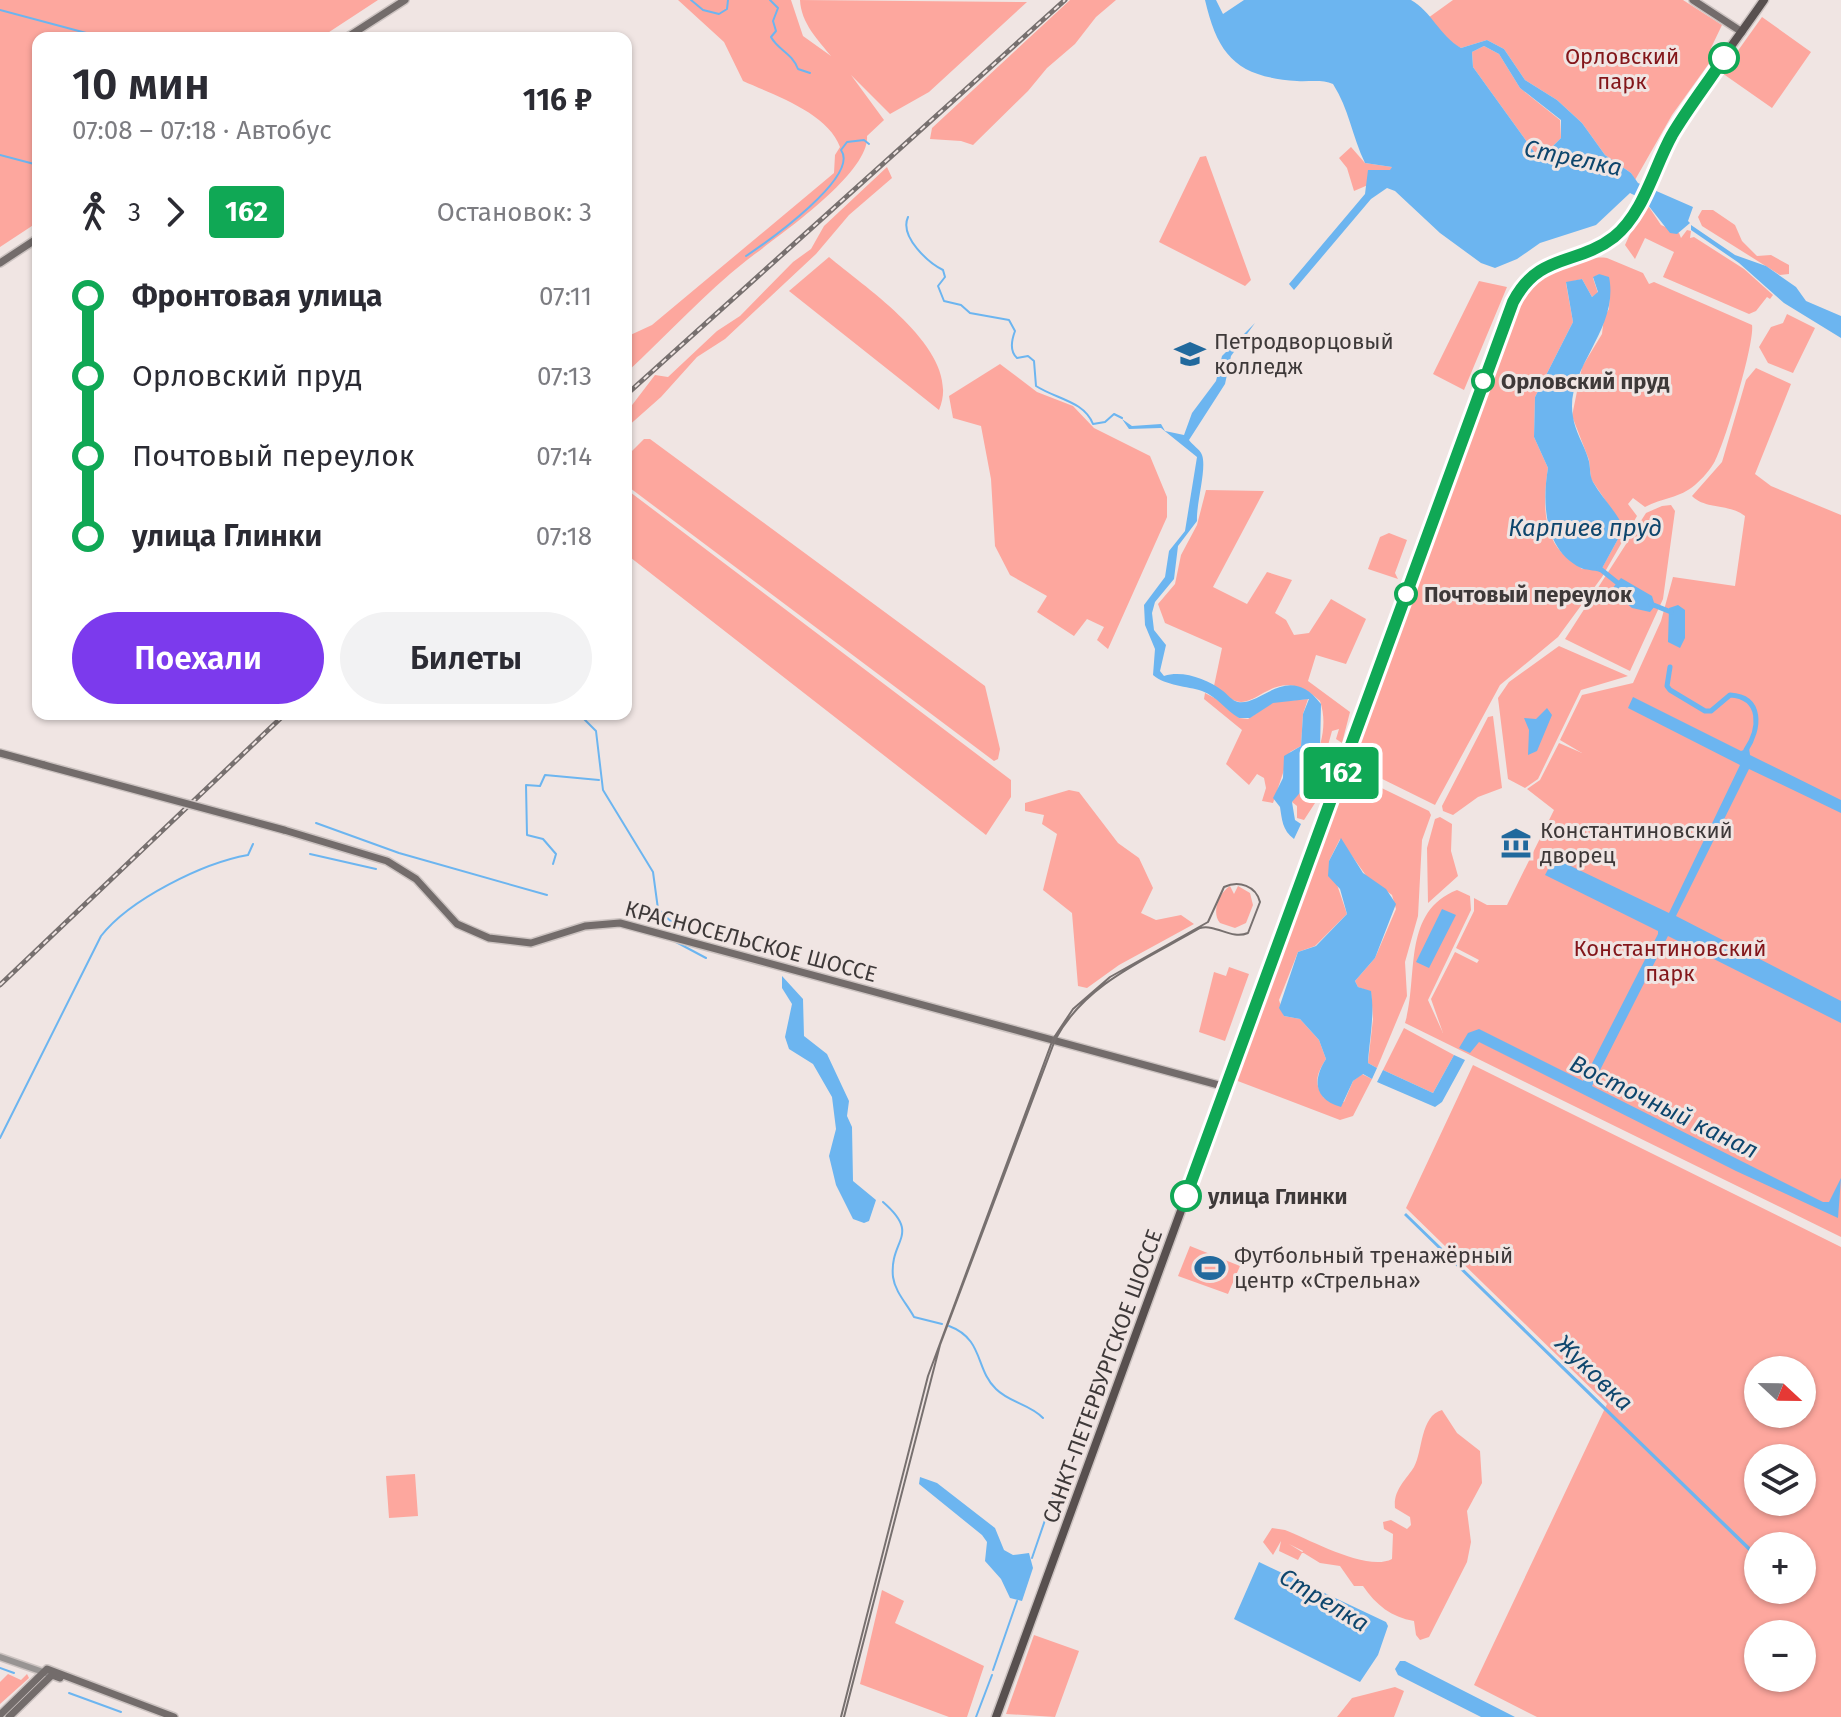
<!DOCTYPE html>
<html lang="ru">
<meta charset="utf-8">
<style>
body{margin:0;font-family:"Fira Sans",sans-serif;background:#f2f2f3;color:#2b2b33;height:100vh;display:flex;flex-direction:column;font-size:30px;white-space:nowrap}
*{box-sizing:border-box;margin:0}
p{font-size:26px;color:#7c7c81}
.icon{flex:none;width:44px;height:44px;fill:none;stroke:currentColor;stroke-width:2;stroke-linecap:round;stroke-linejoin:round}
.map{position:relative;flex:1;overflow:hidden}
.sheet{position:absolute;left:32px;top:32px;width:600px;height:688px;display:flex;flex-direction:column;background:#fff;border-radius:16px;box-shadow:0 2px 6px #0004}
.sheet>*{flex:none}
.badge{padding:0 16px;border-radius:6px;font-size:28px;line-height:52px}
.needle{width:52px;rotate:112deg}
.fabs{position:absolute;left:1744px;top:1356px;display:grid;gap:16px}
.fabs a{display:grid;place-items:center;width:72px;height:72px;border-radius:50%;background:#fff;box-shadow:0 2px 6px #0004;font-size:40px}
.map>.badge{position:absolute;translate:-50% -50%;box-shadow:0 0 0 4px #fff}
.legs{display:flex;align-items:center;gap:12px;height:88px;padding:0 40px;font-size:26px}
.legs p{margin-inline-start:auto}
.summary{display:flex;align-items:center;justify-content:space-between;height:136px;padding:0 40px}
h1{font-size:44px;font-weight:600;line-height:60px}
.button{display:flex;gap:16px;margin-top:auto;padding:16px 40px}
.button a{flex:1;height:92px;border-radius:48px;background:#7c3aed;color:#fff;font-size:32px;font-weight:600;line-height:92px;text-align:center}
.button a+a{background:#f2f2f3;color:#2b2b33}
ul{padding:0 40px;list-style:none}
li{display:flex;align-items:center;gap:28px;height:80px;font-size:30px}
li i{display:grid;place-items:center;width:12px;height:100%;margin:0 10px;background:currentColor}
li i::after{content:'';width:20px;height:20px;margin:-10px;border:6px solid;border-radius:50%;background:#fff}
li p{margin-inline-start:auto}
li:first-child i{background:linear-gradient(#0000 50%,currentColor 0)}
li:last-child i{background:linear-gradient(currentColor 50%,#0000 0)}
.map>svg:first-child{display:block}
</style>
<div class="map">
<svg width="1841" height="1717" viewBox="0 0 1841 1717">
<rect width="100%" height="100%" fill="#f0e5e3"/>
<path fill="#fda79e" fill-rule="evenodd" d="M0 0H378L320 38H38V222L0 247Z
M678 0H791L803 36 831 56C818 40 801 23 800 0L1027 2 929 92 890 114 851 75 884 120 867 136C870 174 775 238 747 260 704 294 666 336 626 373V337L652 325 834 173 835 155 840 147C828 113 774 95 743 81L724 42Z
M1070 0H1116L1096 17 1075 44 1047 68 1028 91 973 145 961 141 930 139 932 128Z
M1453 0H1683L1722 25 1711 48 1710 62 1672 115 1635 180 1631 173 1605 155 1582 123 1557 100 1525 80 1504 49 1487 40 1461 48 1448 41 1428 18Z
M1762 17 1811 52 1772 108 1722 73Z
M1484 46 1499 54 1520 88 1560 120 1561 138 1544 155 1535 153 1473 67 1472 52Z
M1351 147 1365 163 1392 167 1391 171 1369 170 1368 185 1354 191 1347 168 1339 158Z
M1206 156 1251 280 1245 286 1159 242 1200 157Z
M887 167 892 178 849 215 816 254 725 339 697 357 661 397 626 428V413L655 375 668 377 717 331 740 316 793 262 811 249 824 226Z
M1645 201 1661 225 1679 233 1681 238 1687 230 1691 231 1690 238 1694 237 1744 269 1773 295 1770 299 1767 297 1756 311 1749 314 1663 277 1674 252 1645 238 1635 259 1625 245Z
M1702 210H1713L1735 225 1742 241 1757 256 1771 255 1789 265V274L1780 275 1702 226 1698 217Z
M829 257C868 290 964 352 939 410L789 291Z
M1607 258 1643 273 1649 284 1654 282 1752 325C1755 342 1725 443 1715 461 1711 469 1702 479 1695 485 1680 498 1662 498 1645 507L1633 498 1628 504 1637 516 1602 577 1558 637 1500 685 1435 805 1364 770 1357 763 1355 754 1365 760 1355 752C1399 631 1439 508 1489 389 1502 357 1509 316 1531 289 1547 269 1582 255 1607 258ZM1599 274 1610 285 1609 309 1604 317 1602 334 1582 367 1572 416 1589 460 1591 479 1624 528 1602 568 1582 569C1576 563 1568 559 1562 553 1541 531 1544 495 1548 468L1534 437 1535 397 1573 322 1566 283 1582 279 1592 297 1598 293 1593 278Z
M1479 281 1507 287 1464 390 1433 374Z
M1787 314 1815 328 1793 373 1768 363 1759 347 1771 327 1783 323Z
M1000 364 1037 392 1073 406 1094 428 1150 456 1167 497V517L1108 649 1097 640 1104 627 1087 619 1074 636 1037 612 1047 596 1010 575 995 546 991 479 981 426 953 418 949 396Z
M1756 368 1791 384 1755 474 1771 486 1841 515V1237L1405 1023C1419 977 1401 912 1457 890L1470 896 1471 910 1428 1000 1443 1033 1431 999 1455 952 1477 963 1479 960 1456 948 1474 911V898L1487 905H1507L1554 810 1527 789 1540 780 1559 743 1582 753 1560 740 1582 695 1633 683 1661 621 1673 577 1735 586 1745 516C1728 503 1706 510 1692 496L1722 462 1746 380Z
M644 439H650L985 686 1000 749 998 759 994 761 630 488 626 484V457Z
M626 489 1011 780V797L986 835 626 554Z
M1206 490 1264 491 1213 587 1247 604 1267 572 1292 580 1275 613 1286 620 1294 635 1309 633 1331 599 1366 619 1346 664 1316 655 1308 681 1350 712 1342 743 1336 739 1339 729 1332 731 1325 756 1329 773 1316 785 1315 803 1304 820 1297 818V806L1292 802C1310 773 1332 736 1320 701 1278 662 1258 709 1236 701 1228 699 1221 690 1214 686L1222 648 1165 623 1158 604 1175 584 1181 555 1197 525Z
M1662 506 1671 505 1675 511 1663 599 1630 671 1565 639 1646 513Z
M1389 533 1407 540 1395 573 1398 579 1368 569 1380 537Z
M1559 646 1628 676 1581 690 1538 779 1525 788 1508 779 1498 698 1509 682Z
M1205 693 1222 702 1239 718 1248 719 1273 702 1308 699 1303 714 1301 746 1290 752 1273 803 1262 801 1266 788 1264 778 1257 774 1249 785 1226 764 1242 730 1204 699Z
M1493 716 1502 788 1478 797 1453 815 1443 811 1442 806 1488 717Z
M1352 777 1361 778 1429 811 1431 815 1422 840 1418 916 1405 962 1407 996 1377 1068 1368 1063 1373 1019 1371 992 1358 987 1355 981 1375 958 1396 909 1392 895 1367 877 1340 839 1329 861 1347 914 1315 946 1298 952 1279 1000 1284 1016 1300 1019 1319 1040 1326 1059C1317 1074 1313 1082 1324 1098L1344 1102 1353 1081 1362 1074 1372 1079 1353 1116 1340 1120 1235 1080 1343 786 1354 788 1359 782 1352 786 1344 784Z
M1069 790 1079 792 1118 843 1139 858 1153 888 1141 913 1156 920 1181 915 1194 924 1119 965 1087 988 1078 986 1072 913 1043 890 1057 834 1042 824 1044 815 1025 811V803Z
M1440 817 1452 824 1451 851 1458 876 1428 903 1427 848 1435 819Z
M1238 886 1250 893 1253 905 1246 923 1235 928 1220 923C1211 912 1219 893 1230 886L1234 894Z
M1229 967 1249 974 1225 1041 1199 1032 1214 972 1226 976Z
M1404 1028 1454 1055 1433 1093 1383 1070Z
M1473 1065 1841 1247V1717H1537L1474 1685 1607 1404 1406 1208ZM1758 1370H1802V1414H1758ZM1758 1458H1802V1502H1758ZM1758 1546H1802V1590H1758ZM1758 1634H1802V1678H1758Z
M1190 1246 1240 1266 1228 1294 1178 1276Z
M1442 1410 1457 1433 1480 1451 1482 1483 1467 1511 1471 1542 1467 1562 1429 1637 1420 1640 1416 1635 1414 1621C1391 1617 1376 1605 1363 1586H1354L1340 1566 1320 1563 1289 1544 1303 1551 1298 1560 1279 1551 1281 1541 1273 1555 1263 1542 1272 1528 1285 1530C1311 1540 1367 1572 1392 1559L1393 1534 1384 1529 1383 1522 1391 1520 1407 1529 1411 1525 1410 1517 1395 1508C1393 1490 1406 1480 1414 1467 1423 1451 1420 1416 1442 1410Z
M415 1474 418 1516 389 1518 386 1476Z
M882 1590 904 1601 895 1623 984 1666 967 1717H949L860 1684Z
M1034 1635 1079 1651 1055 1717 1006 1714Z
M8 1674 21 1680 27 1674 29 1678 0 1704V1682Z
M1395 1687 1404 1691 1394 1717H1337L1352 1698Z"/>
<path fill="#6cb5f0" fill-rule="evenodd" d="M1205 0H1216L1223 14 1244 0H1411C1431 11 1440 36 1461 48L1487 40 1504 49 1525 80 1557 100 1582 123 1605 155 1631 173 1638 183 1693 207 1688 221 1690 223 1677 234 1670 233 1644 200 1630 193 1596 225 1540 243 1517 259 1495 268 1481 263 1440 233 1395 191 1387 188 1371 199 1294 290 1289 284 1365 194 1368 170H1390L1392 167 1365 163C1352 136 1349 109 1333 84 1322 79 1308 82 1297 81 1237 77 1218 56 1205 0ZM1484 46 1499 54 1520 88 1561 120V138L1544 155 1535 153 1473 67 1472 52Z
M1691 225 1735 255 1766 266 1796 287 1806 301 1841 316V338L1784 303 1739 263 1691 230Z
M1599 274 1609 277C1620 330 1564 369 1573 417 1575 431 1584 445 1588 458 1591 466 1589 475 1593 482 1602 498 1616 511 1624 528L1600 572C1594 570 1585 570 1581 568 1544 550 1542 503 1548 468L1534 437 1535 397 1573 322 1566 282 1582 279 1592 297 1598 292 1593 277Z
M1255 323 1231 356 1225 384 1189 440C1192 445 1200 449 1202 455 1207 468 1196 504 1197 521L1178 546 1174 579 1155 602 1152 613 1154 630 1166 645 1160 671 1164 676C1183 670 1207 679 1223 691 1227 694 1232 701 1238 702 1262 706 1288 661 1321 704L1320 750 1304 788 1292 802 1295 820 1301 824 1294 839C1282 830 1282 819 1280 807L1273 798 1283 778 1284 756 1301 746 1303 714 1309 699 1273 703 1250 718H1239C1225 710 1218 697 1202 691 1187 686 1166 686 1153 675L1155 649 1145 625 1144 605 1165 577 1169 551 1185 531 1197 457 1161 428 1129 429 1122 419 1132 426 1161 424 1165 431 1184 435 1192 413 1216 381 1222 356Z
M1621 578 1652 596 1655 606 1650 612 1632 608 1611 590Z
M1678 605 1685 610V638L1680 648 1668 642 1669 608Z
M1633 697 1741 751 1749 748 1750 755 1841 800V813L1749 769 1676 916 1841 1001V1023L1668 936 1592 1086 1823 1202H1829L1841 1178 1838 1218 1736 1171 1479 1042 1470 1053 1459 1048 1468 1033 1479 1029 1583 1081 1658 934V931L1545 875 1554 858 1669 913 1740 765 1628 708Z
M1547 708 1552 715 1537 751 1528 755 1529 730 1524 718 1536 719Z
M1341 838 1363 873 1386 889 1396 904 1375 958 1355 981 1358 987 1371 991C1375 1015 1369 1043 1368 1063L1377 1068 1372 1079 1363 1074 1353 1081 1341 1107C1313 1099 1313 1079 1326 1059L1319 1040 1300 1019 1284 1016 1279 1008 1298 952 1316 946 1347 914 1340 889 1328 876 1329 861Z
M1442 909 1456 915 1429 968 1416 962Z
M782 976 803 999 804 1036 827 1054 849 1101 847 1116 852 1127 853 1181 876 1200 869 1221 864 1223 853 1219 836 1185 829 1156 836 1129 832 1097 813 1064 789 1049 785 1037 792 1004 782 988Z
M1454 1055 1465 1060 1442 1102 1435 1107 1377 1082 1383 1070 1433 1093Z
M1406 1213 1758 1555V1560L1404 1215Z
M920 1477 937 1483 995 1528 1004 1550 1013 1555 1029 1553 1033 1568 1022 1601 1010 1598 1001 1579 985 1561 987 1542 982 1535 919 1484Z
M1259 1562 1386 1622 1388 1626 1378 1655 1360 1682 1234 1619Z
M1400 1661H1405L1515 1717H1481L1398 1675 1395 1669Z"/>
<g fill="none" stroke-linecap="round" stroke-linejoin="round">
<path stroke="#6cb5f0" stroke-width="2" d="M691 0 703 10 719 14 727 9 728 0
M770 0 778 8 773 21 776 31 771 37C778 50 792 53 798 69L810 73
M0 10 105 38
M0 155 38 165
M908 217C899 237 929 263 943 270L945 277 938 286 944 301 961 305 970 313 1009 320 1015 331C1012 339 1009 351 1017 358L1028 356 1034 361 1036 386C1056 399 1084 401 1093 424L1105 422 1114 414 1122 418
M746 256C770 240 860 176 841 150L847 142 864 140 869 144
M579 714 596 731 603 790 653 872 658 909 680 930
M316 823 399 853 547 895
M310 854 376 869
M553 864 556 854 543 839 527 835 526 785 540 786 545 775 599 780
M676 942 706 958
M0 1138 101 936C130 899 203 863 248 855L253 844
M883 1202C922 1236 889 1239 893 1277 895 1292 907 1304 914 1317L942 1324
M949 1326C984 1339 975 1369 996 1389 1010 1403 1030 1404 1043 1418
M1032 1558 1055 1491
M0 1668 14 1673
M993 1670 1017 1601
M69 1693 121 1712
M976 1717 992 1675"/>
<path stroke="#6cb5f0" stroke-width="5" d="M1599 568 1619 584
M1651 604 1671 612
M1670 667 1667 686 1670 690 1705 711H1711L1730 695C1763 697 1760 729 1746 750"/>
<g stroke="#ccc3c1" stroke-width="9">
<path id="tertiary" d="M0 1657 46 1673"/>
</g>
<g stroke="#ccc3c1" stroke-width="10">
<path id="secondary" d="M1693 0 1742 32
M346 38 405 0
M0 263 38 238
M0 753 44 765
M284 830 387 861 416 879 457 924 489 938 531 943 585 926 620 923 1226 1087
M0 1715 47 1669 174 1717
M9 1717 52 1675 60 1678"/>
</g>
<g stroke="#ccc3c1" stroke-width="11">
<path id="primary" d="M996 1717 1513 302C1539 250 1582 266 1618 234 1644 210 1654 168 1671 137 1698 89 1733 45 1764 0"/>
</g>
<use href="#tertiary" stroke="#989493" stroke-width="6"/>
<use href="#secondary" stroke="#736c6b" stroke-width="7"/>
<use href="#primary" stroke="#58504f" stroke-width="8"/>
<path stroke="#77706f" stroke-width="2" d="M841 1717 928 1376 1053 1039 1073 1009 1110 977 1208 922 1224 887C1239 880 1256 886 1260 902L1248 933C1231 940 1217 924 1200 928 1147 959 1085 983 1055 1040L940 1345 844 1717"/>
<g stroke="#77706f" stroke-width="5">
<path id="rail" d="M626 395 1065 0
M0 985 285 714"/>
</g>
<use href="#rail" stroke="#f0e5e3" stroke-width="2" stroke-dasharray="6" stroke-linecap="butt"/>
<g stroke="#ccc3c1" stroke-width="10" stroke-linecap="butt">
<path id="secondary-bridge" d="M44 765 284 830"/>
</g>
<use href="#secondary-bridge" stroke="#736c6b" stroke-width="7"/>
</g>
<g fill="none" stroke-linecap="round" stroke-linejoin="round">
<g stroke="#fff" stroke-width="18">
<path id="line-1" d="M1186 1196 1513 302C1539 252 1577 266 1614 237 1644 213 1654 167 1672 135 1688 108 1707 84 1724 58"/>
</g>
<use href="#line-1" stroke="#10a855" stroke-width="12"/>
</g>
<defs>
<g id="university-bare" transform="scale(2.4)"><path d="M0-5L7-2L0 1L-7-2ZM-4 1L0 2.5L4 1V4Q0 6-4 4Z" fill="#21699d" stroke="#f0e5e3" stroke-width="2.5" paint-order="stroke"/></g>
<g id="museum-bare" transform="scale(2.4)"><path d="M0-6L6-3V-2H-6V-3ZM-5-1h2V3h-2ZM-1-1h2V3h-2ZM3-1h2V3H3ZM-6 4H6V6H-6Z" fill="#21699d" stroke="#f0e5e3" stroke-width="2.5" paint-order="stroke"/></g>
<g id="stadium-bare" transform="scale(2.4)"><path d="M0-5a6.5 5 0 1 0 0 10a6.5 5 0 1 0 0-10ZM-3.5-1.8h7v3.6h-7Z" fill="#21699d" stroke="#f0e5e3" stroke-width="2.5" paint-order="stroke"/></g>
</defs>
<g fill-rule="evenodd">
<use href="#university-bare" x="1190" y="354"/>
<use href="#museum-bare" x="1516" y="843"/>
<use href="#stadium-bare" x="1210" y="1268"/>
</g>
<g fill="#fff" stroke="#10a855" stroke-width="4">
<circle cx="1724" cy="58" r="14"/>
<circle cx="1483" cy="381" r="10"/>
<circle cx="1406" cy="594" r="10"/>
<circle cx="1186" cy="1196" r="14"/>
</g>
<g text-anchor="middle" stroke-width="6" stroke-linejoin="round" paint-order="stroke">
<g font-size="22" fill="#83161a" stroke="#f0e5e3">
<text x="1622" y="64">Орловский<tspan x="1622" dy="25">парк</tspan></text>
<text x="1670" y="956">Константиновский<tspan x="1670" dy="25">парк</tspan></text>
</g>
<g font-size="22" fill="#3e3939" stroke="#f0e5e3" text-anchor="start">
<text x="1214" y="349">Петродворцовый<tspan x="1214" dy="25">колледж</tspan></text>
<text x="1540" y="838">Константиновский<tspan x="1540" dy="25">дворец</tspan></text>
<text x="1234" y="1263">Футбольный тренажёрный<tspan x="1234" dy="25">центр «Стрельна»</tspan></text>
</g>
<g font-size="22" font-weight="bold" fill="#3e3939" stroke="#f0e5e3" text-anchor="start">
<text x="1501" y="389">Орловский пруд</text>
<text x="1424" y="602">Почтовый переулок</text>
<text x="1208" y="1204">улица Глинки</text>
</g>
<g font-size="22" fill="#3e3939" stroke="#f0e5e3">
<text transform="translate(751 941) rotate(15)" y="8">КРАСНОСЕЛЬСКОЕ ШОССЕ</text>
<text transform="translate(1102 1376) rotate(-70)" y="8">САНКТ-ПЕТЕРБУРГСКОЕ ШОССЕ</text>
</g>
<g font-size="24" font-style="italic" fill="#0e466d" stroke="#f0e5e3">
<text transform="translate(1573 158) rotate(12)" y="8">Стрелка</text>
<text x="1585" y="536">Карпиев пруд</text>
<text transform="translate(1664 1107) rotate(26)" y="8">Восточный канал</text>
<text transform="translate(1594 1373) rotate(44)" y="8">Жуковка</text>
<text transform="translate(1324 1600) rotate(31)" y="8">Стрелка</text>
</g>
</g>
</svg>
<div class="fabs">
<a><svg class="needle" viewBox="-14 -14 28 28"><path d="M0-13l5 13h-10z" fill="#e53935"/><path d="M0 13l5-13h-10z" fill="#7c7c81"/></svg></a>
<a><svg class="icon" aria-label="layers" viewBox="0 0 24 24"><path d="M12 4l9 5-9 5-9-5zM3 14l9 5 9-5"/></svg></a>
<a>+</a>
<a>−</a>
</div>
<b class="badge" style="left:1341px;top:773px;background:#10a855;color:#fff">162</b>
<section class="sheet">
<div class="summary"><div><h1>10 мин</h1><p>07:08 – 07:18 · Автобус</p></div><b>116 ₽</b></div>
<div class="legs"><svg class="icon" aria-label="walk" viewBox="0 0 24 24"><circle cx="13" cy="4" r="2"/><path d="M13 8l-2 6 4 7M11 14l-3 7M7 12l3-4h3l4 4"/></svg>3<svg class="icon" aria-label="forward" viewBox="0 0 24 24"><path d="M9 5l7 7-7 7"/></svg><b class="badge" style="background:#10a855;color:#fff">162</b><p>Остановок: 3</p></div>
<ul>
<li><i style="color:#10a855"></i><b>Фронтовая улица</b><p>07:11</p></li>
<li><i style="color:#10a855"></i><span>Орловский пруд</span><p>07:13</p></li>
<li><i style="color:#10a855"></i><span>Почтовый переулок</span><p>07:14</p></li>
<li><i style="color:#10a855"></i><b>улица Глинки</b><p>07:18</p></li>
</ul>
<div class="button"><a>Поехали</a><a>Билеты</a></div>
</section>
</div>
